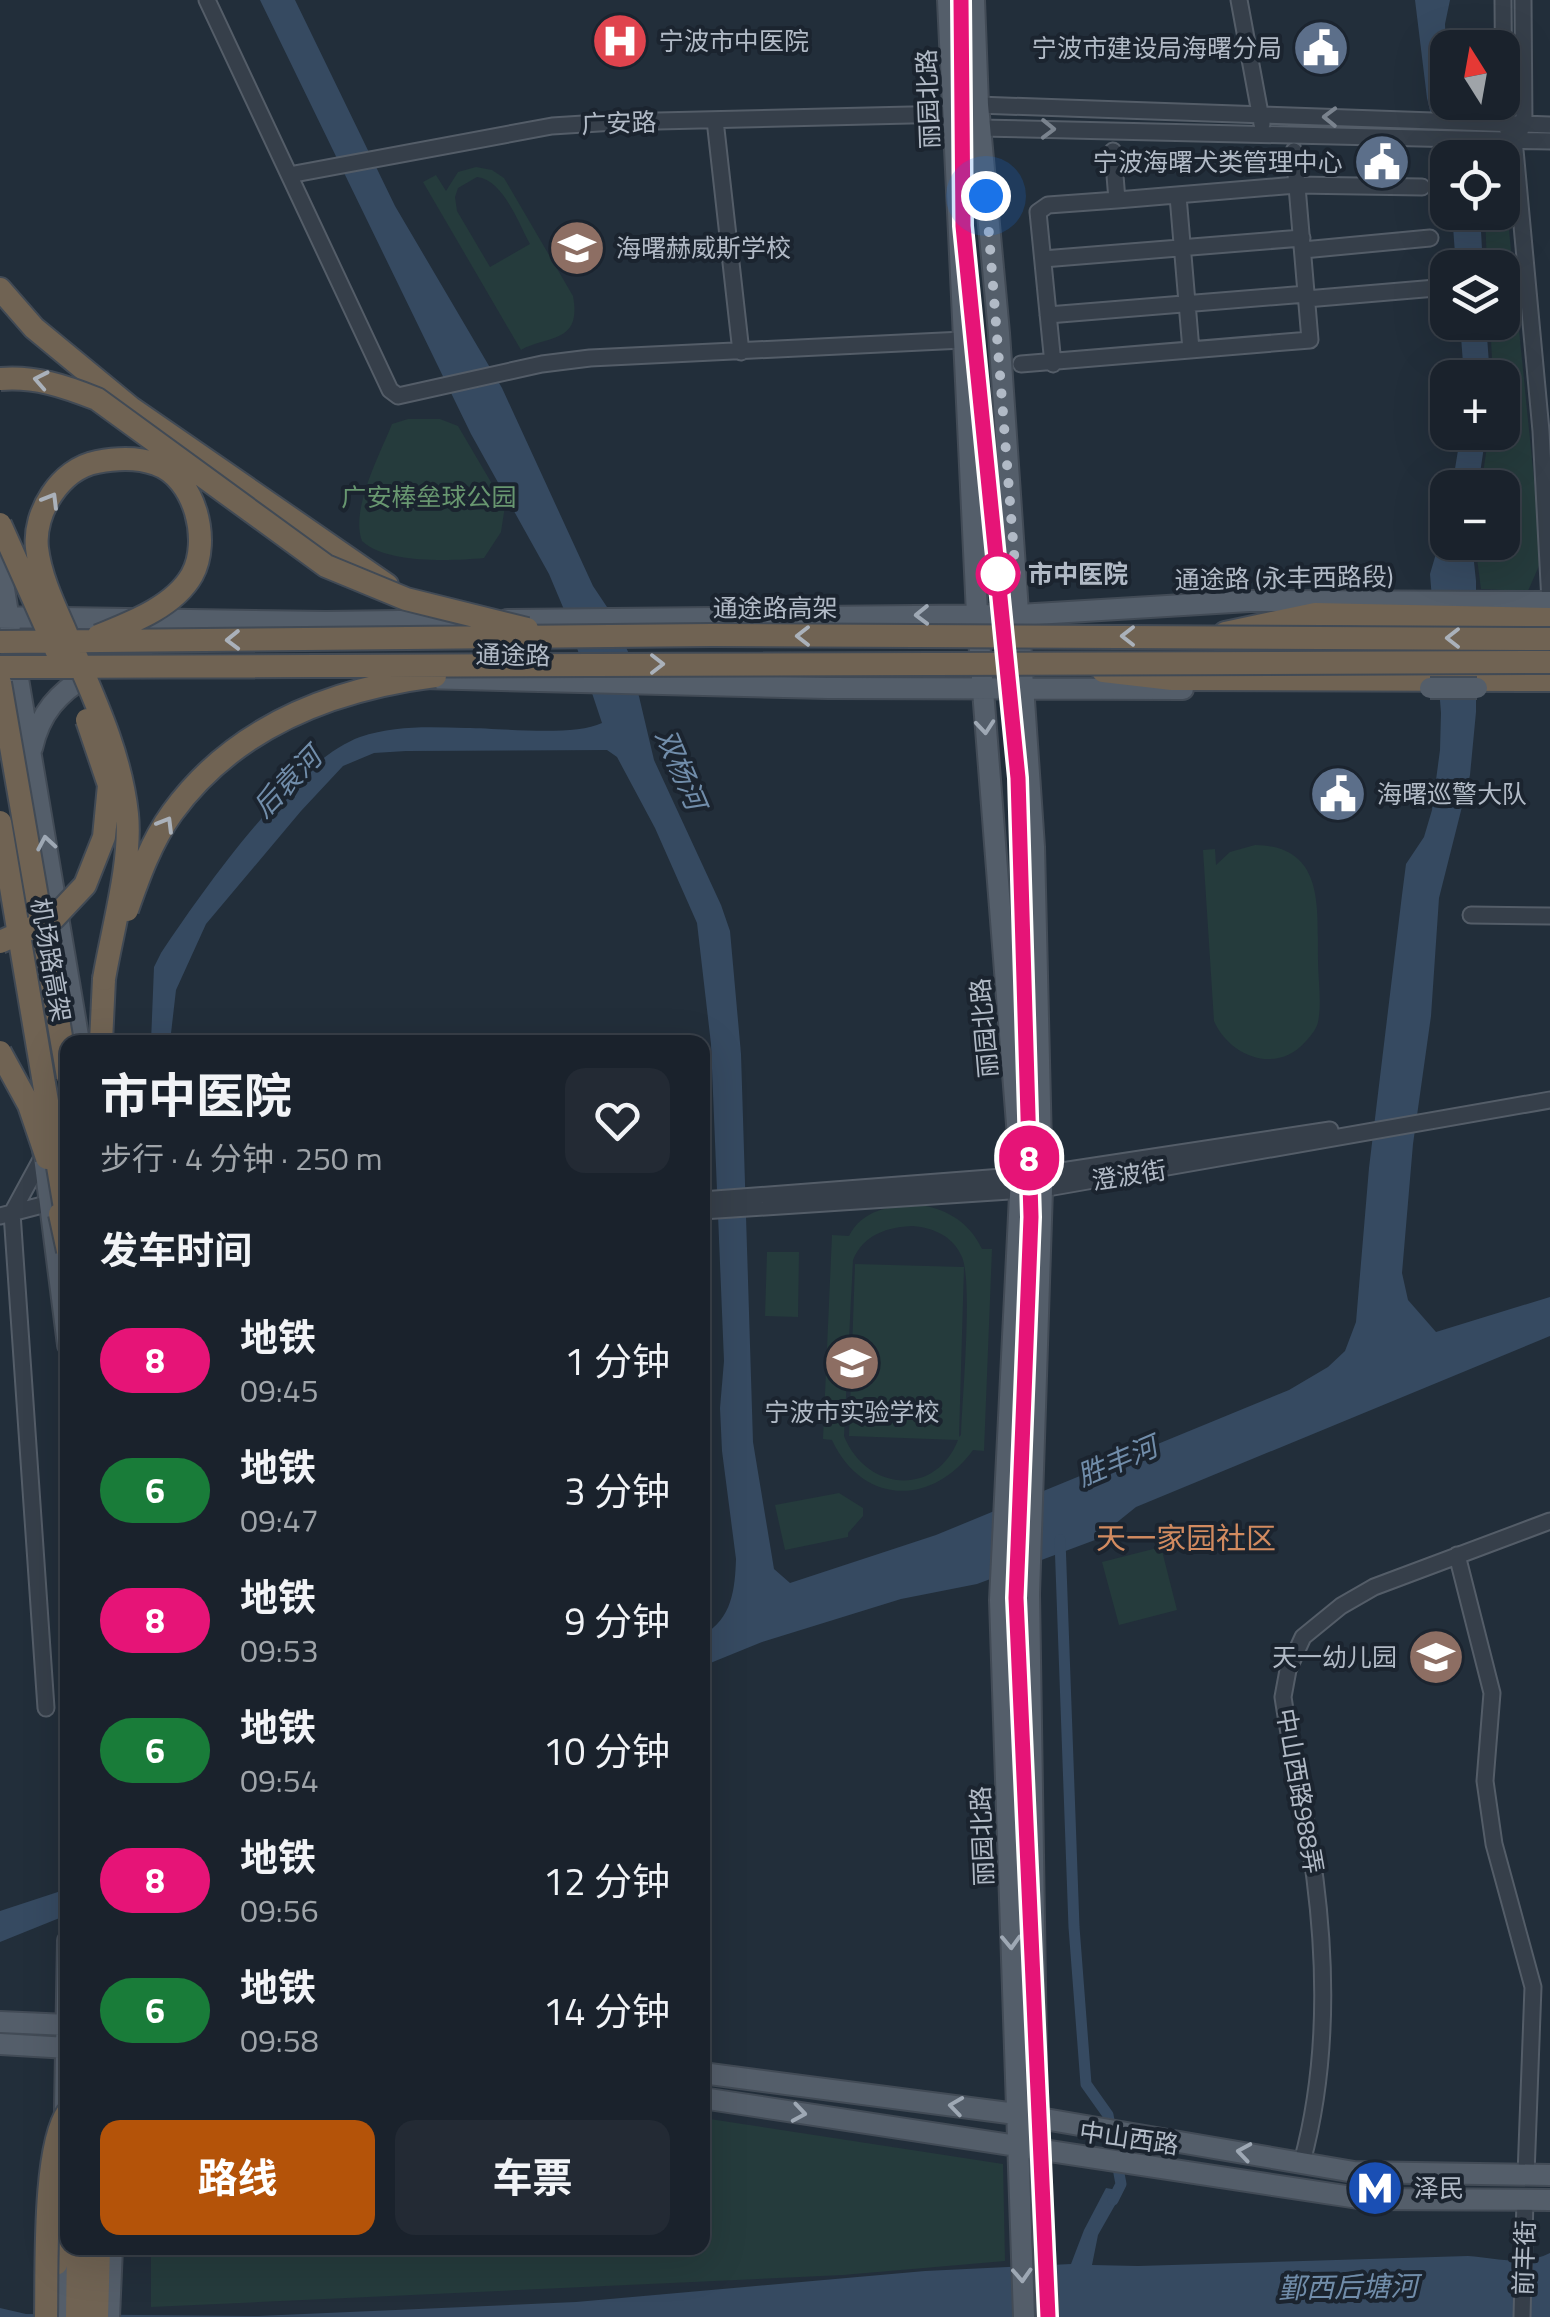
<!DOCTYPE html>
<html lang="zh">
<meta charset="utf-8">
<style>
body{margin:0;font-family:"Titillium Web","Noto Sans SC",sans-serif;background:#232a34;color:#f1f3f6;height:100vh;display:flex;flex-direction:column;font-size:38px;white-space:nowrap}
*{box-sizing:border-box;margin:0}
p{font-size:32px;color:#9fa4a9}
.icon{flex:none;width:55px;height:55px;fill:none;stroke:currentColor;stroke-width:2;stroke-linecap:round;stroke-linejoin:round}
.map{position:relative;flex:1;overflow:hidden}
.sheet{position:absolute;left:60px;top:1035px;width:650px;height:1220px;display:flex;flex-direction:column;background:#1a222c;border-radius:20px;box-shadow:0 10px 40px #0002,0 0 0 2px #383f48}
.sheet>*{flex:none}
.badge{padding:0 20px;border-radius:32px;font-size:35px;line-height:65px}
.needle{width:65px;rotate:349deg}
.tools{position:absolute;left:1430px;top:30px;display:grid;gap:20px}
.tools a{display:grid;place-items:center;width:90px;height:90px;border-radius:20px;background:#1a222c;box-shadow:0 10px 40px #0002,0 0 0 2px #383f48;font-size:50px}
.you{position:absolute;width:50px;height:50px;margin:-25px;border:8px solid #fff;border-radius:50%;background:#1a73e8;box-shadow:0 0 0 15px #1a73e833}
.map>.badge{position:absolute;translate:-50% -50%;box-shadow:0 0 0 5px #fff}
h2{padding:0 40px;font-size:38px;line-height:90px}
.round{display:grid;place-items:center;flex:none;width:105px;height:105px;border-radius:20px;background:#232a34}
.overview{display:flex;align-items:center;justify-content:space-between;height:170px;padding:0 40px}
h1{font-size:48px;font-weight:700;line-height:75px}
.button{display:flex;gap:20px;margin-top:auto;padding:20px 40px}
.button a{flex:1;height:115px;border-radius:20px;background:#b45309;color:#fff;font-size:40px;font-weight:700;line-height:115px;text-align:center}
.button a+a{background:#232a34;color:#f1f3f6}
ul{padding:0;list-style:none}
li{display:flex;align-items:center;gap:30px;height:130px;padding:0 40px}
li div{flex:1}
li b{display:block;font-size:38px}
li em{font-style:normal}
li .badge{min-width:110px;font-weight:700;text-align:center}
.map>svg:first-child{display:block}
</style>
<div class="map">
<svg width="1550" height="2317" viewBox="0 0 1550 2317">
<rect width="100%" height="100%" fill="#222e3a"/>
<path fill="#253b3c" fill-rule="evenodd" d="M476 167 492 170 504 178 573 296C582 344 548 335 521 350L423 182 436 175 446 191 458 172ZM477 177C503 180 518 222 530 244L490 267 457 211 455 197 458 188Z
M1503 170 1542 559 1528 591 1481 589 1475 543 1502 542V488L1481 487 1489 433 1502 432V378L1493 377 1490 323 1502 322V268L1487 267 1485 213 1502 212Z
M408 419H440L458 426 505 506 501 532 484 558C451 561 387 564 362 541 350 510 380 454 392 424Z
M1255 845C1326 846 1317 909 1318 960 1318 979 1322 1003 1318 1022 1317 1028 1311 1036 1306 1041 1277 1075 1230 1057 1214 1021L1203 850 1215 849 1216 865 1230 852Z
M915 1204C945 1208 969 1221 982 1249H992L984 1451 973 1450C932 1507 862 1505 832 1440L823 1439 832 1235 849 1236C862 1210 890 1206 915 1204ZM913 1226C934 1228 953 1236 962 1257 973 1283 962 1400 961 1435L959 1437 964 1267 855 1264 849 1436 958 1440C935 1498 866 1491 844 1436L853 1260C863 1235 887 1227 913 1226Z
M767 1252H799L798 1317 765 1316Z
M839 1493 863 1508V1516L848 1533V1537L785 1550 775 1505Z
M1161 1547 1177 1610 1119 1625 1102 1562Z
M703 2118 1003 2164 1005 2261 843 2275 151 2307V2248H702Z"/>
<path fill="#364a61" d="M260 0H295L395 206 502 388 593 586 611 613 629 654 654 760 721 905 730 931 741 1054 753 1442 774 1569 790 1583 936 1535 1289 1390 1328 1367 1345 1351 1356 1322 1369 1168 1402 895 1406 864 1424 837 1432 810 1440 750 1441 713 1430 574 1447 516 1448 542 1472 543 1476 581V712L1470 775 1439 898 1431 1016 1413 1144 1402 1273 1408 1300 1436 1332 1550 1297V1336L1136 1507 1095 1540 977 1584 901 1599 762 1642 703 1666V1635C732 1619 735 1589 736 1559L722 1451 720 1408 724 1361 711 1044 697 923 655 828 617 757 607 750 406 751 374 753 343 766 301 811 206 924 176 990 170 1042H151L154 967 161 953C202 892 292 762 360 737 395 725 430 727 466 728 500 728 573 737 602 723L565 612 549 574 471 434Z
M1415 0H1450L1445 24 1448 102 1457 103 1477 149 1478 157 1448 158 1447 181 1427 98Z
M1452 213H1480L1483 267H1456Z
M1460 323H1486L1490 377H1464Z
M1461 432 1486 433 1478 487H1452Z
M67 1889V1915L0 1942V1911Z
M1106 2188 1123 2191 1098 2235 1092 2265 1138 2266 1468 2256C1498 2258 1521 2267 1550 2253V2317H0V2308L26 2314 258 2316 576 2302 925 2271 1071 2264 1084 2230Z"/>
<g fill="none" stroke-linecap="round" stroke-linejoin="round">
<path stroke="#364a61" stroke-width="11" d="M1060 1540 1074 1927 1086 2084 1108 2115 1121 2184 1113 2200"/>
<g stroke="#545d68" stroke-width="19">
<path id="minor" d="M207 0 390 390 398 396 542 364 590 358 963 340
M1239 0 1262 124
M1503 0 1504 123 1514 139 1541 431 1550 602
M953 114 980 128 1550 141
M715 120 741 352
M1519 132 1524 124 1523 0
M1113 151 1117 200 1296 185 1422 187
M289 175 552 126 615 122 953 114 978 105 1550 125
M1178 196 1191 350
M1303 250 1430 238
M1043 259 1302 238
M1306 299 1436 288
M1048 315 1306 294
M1021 364 1310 340 1294 151
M1053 364 1038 212 1048 205 1117 200
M1471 915 1550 916
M44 1154 12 1213 46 1708
M702 1200 1042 1174 1330 1130
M702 1211 1042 1189 1550 1100
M0 1216 50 1203
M1457 1555 1492 1693 1485 1781 1494 1844 1533 1987 1526 2175
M1302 2162C1327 2070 1327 1973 1315 1879 1307 1818 1292 1758 1283 1697L1288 1670 1303 1637 1341 1606 1374 1587 1550 1521
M1522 2317 1525 2199"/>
</g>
<g stroke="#424b56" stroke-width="24">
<path id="major" d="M948 0 977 614 1021 1175 1000 1600 1024 2317
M974 0 978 105 999 333 1034 847 1042 1189 1029 1594 1037 2118 1043 2232
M0 564 10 626
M0 617 326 622 473 620
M507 620 1019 615 1249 601 1550 602
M14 655 79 1042
M422 678 827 688 1183 689
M32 748C40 713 58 693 88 675
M42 1141 68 1345
M0 2022 68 2025
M0 2044 68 2048
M702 2073 1016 2114 1354 2172 1550 2175
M702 2098 1365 2199 1550 2200
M63 2219 68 1941
M63 2248V2317
M109 2317 112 2248"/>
</g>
<g stroke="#414a55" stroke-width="26">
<path id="highway" d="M0 289 34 328 131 408 387 585
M1225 633 1315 614 1550 619
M1103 671 1172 679 1550 680
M101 1042 104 979
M56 2264 63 2203
M77 2317 78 2248
M97 2317 99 2248"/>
</g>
<use href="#minor" stroke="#363f4a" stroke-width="15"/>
<use href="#major" stroke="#545e6a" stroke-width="20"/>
<use href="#highway" stroke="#706353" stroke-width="22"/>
<g stroke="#424b56" stroke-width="24" stroke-linecap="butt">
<path id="major-bridge" d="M1430 688H1477
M1043 2232 1048 2317"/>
</g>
<g stroke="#414a55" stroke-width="26" stroke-linecap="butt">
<path id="highway-bridge" d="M0 379C35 376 64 386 97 399L326 566 406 599 527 629
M0 524 58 654
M98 636C130 623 174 607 192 575 211 541 195 477 156 464 137 457 117 458 97 462 60 469 33 513 37 548 40 575 53 603 64 628 89 688 120 748 127 814 132 861 112 931 104 979
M0 642 712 635 1550 639
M0 667 1550 662
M0 683 68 1077
M0 822 68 1226
M127 910C139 876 151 842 172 813 235 726 333 689 435 676
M0 942 54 918 85 885 104 837 109 785 87 720
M0 1052 29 1105 47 1158
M60 1214 68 1251
M46 2317C47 2271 43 2147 68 2112"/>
</g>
<use href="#major-bridge" stroke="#545e6a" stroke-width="20"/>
<use href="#highway-bridge" stroke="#706353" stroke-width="22"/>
</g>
<defs><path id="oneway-chevron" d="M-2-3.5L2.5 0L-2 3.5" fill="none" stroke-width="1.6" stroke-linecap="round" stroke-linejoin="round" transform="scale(2.5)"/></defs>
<g stroke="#7a838e">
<use href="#oneway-chevron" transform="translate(1330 117) rotate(-179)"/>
<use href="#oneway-chevron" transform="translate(1048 129) rotate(1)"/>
</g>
<g stroke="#aab1ba">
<use href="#oneway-chevron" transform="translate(41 380) rotate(-169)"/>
<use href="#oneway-chevron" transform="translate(51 500) rotate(-59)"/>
<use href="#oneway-chevron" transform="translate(803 636) rotate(-180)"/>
<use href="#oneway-chevron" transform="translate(1128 636) rotate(-180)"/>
<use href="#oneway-chevron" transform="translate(1453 638) rotate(-180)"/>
<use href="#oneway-chevron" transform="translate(233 640) rotate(179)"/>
<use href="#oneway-chevron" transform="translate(657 664)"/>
<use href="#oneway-chevron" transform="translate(166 824) rotate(-59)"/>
</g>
<g stroke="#9ea8b4">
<use href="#oneway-chevron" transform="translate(922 615) rotate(179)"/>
<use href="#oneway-chevron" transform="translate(985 727) rotate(85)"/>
<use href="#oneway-chevron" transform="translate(46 843) rotate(-100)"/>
<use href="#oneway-chevron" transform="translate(1011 1942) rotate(88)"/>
<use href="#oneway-chevron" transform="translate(956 2106) rotate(-172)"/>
<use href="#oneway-chevron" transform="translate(799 2113) rotate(9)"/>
<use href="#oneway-chevron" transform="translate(1244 2152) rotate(-171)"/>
<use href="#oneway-chevron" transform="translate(1022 2275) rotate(87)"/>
</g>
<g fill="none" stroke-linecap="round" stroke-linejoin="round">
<g stroke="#fff" stroke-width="22">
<path id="line" d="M961 0 963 226 1018 778 1031 1217 1016 1598 1048 2317"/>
</g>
<use href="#line" stroke="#e61477" stroke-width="15"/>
<path stroke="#b1bac6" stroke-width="10" stroke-dasharray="0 18" d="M986 196 1016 579 998 574"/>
</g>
<defs>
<g id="hospital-disc" transform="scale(2.875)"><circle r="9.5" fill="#e0444e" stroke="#1b242f"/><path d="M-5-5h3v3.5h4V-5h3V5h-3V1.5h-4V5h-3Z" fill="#fff"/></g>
<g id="civic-disc" transform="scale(2.875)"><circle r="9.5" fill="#5c6f8a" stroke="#1b242f"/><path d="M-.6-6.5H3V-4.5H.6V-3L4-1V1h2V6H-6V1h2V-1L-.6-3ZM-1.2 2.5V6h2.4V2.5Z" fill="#fff"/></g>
<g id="school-disc" transform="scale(2.875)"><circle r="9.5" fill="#8d6e63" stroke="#1b242f"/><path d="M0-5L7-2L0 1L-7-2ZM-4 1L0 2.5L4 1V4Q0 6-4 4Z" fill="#fff"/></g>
<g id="metro-disc" transform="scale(2.875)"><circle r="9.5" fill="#1a4fb4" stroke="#1b242f"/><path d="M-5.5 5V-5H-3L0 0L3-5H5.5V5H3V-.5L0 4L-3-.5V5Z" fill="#fff"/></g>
</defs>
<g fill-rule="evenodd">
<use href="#hospital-disc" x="620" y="41"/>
<use href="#civic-disc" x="1321" y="48"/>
<use href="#civic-disc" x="1382" y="162"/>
<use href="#school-disc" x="577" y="248"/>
<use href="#civic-disc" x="1338" y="794"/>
<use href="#school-disc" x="852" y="1363"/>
<use href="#school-disc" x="1436" y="1657"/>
<use href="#metro-disc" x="1375" y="2188"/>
</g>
<circle fill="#fff" stroke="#e61477" stroke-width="5" cx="998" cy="574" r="20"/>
<g text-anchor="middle" stroke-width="8" stroke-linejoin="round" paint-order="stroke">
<g font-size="25" fill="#b1bac6" stroke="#1b242f" text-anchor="start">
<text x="659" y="50">宁波市中医院</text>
<text x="1282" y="57" text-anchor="end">宁波市建设局海曙分局</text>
<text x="1343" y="171" text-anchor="end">宁波海曙犬类管理中心</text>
<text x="616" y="257">海曙赫威斯学校</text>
<text x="1377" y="803">海曙巡警大队</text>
<text x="852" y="1421" text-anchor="middle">宁波市实验学校</text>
<text x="1397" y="1666" text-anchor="end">天一幼儿园</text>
<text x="1414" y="2197">泽民</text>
</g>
<g font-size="25" fill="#b1bac6" stroke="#1b242f">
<text transform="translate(928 99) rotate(-92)" y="9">丽园北路</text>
<text transform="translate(619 123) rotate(-2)" y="9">广安路</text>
<text transform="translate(1284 578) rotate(-1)" y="9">通途路 (永丰西路段)</text>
<text x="775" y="617">通途路高架</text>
<text transform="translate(513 655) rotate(1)" y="9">通途路</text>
<text transform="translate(51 960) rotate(80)" y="9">机场路高架</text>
<text transform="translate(984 1028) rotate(-95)" y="9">丽园北路</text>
<text transform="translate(1129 1175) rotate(-9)" y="9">澄波街</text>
<text transform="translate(1300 1791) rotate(80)" y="9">中山西路988弄</text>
<text transform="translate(982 1836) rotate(-92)" y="9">丽园北路</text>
<text transform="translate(1129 2138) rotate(8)" y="9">中山西路</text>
<text transform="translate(1524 2258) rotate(-88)" y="9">前丰街</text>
</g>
<g font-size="25" fill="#689770" stroke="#1b242f">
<text x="429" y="506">广安棒垒球公园</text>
</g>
<g font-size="25" font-weight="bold" fill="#b1bac6" stroke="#1b242f" text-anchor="start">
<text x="1028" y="583">市中医院</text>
</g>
<g font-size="28" font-style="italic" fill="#718daa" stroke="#1b242f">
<text transform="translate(681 769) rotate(67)" y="10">双杨河</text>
<text transform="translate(287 782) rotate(-46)" y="10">后袁河</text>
<text transform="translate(1117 1461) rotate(-23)" y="10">胜丰河</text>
<text transform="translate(1348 2287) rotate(-1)" y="10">鄞西后塘河</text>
</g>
<g font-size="30" fill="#d28b60" stroke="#1b242f">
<text x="1186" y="1549">天一家园社区</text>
</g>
</g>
</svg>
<div class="tools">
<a><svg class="needle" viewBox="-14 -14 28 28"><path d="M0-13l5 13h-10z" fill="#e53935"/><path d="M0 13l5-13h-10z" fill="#9fa4a9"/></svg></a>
<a><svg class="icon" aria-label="locate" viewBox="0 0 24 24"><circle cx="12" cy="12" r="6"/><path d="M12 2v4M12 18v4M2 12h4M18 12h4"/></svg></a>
<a><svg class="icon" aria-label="layers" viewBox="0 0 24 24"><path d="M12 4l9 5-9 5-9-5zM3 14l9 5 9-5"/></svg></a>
<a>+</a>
<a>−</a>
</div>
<div class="you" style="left:986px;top:196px"></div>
<b class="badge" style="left:1029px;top:1158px;background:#e61477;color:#fff">8</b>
<section class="sheet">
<div class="overview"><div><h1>市中医院</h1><p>步行 · 4 分钟 · 250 m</p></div><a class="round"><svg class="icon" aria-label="heart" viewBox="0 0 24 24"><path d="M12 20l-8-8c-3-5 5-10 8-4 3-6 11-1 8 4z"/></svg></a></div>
<h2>发车时间</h2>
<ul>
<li><span class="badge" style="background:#e61477;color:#fff">8</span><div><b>地铁</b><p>09:45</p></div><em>1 分钟</em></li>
<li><span class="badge" style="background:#197c39;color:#fff">6</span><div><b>地铁</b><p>09:47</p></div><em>3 分钟</em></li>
<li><span class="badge" style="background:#e61477;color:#fff">8</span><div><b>地铁</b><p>09:53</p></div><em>9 分钟</em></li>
<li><span class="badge" style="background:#197c39;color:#fff">6</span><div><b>地铁</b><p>09:54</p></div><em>10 分钟</em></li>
<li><span class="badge" style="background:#e61477;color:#fff">8</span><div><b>地铁</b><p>09:56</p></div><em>12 分钟</em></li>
<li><span class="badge" style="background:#197c39;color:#fff">6</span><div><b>地铁</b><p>09:58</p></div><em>14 分钟</em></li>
</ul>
<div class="button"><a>路线</a><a>车票</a></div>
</section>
</div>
